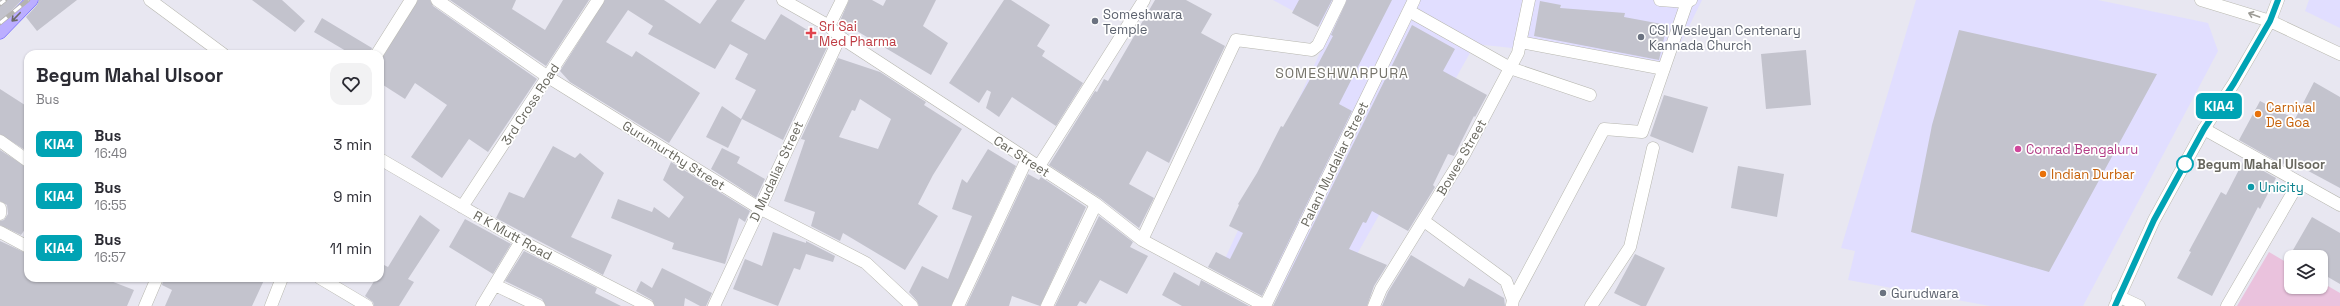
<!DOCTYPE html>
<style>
body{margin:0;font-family:"Space Grotesk",sans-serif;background:#f2f2f3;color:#2b2b33;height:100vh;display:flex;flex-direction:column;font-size:15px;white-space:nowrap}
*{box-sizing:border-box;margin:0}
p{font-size:13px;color:#7c7c81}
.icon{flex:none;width:22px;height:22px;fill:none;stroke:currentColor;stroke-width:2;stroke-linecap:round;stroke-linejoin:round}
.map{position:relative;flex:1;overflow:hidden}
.panel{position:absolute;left:24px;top:50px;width:360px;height:232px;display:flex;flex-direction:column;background:#fff;border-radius:12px;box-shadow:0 1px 3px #0004}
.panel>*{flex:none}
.badge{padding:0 8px;border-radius:6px;font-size:14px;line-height:26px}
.buttons{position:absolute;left:2284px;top:250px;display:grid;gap:8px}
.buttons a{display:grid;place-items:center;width:44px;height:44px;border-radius:8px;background:#fff;box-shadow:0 1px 3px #0004;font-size:20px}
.map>.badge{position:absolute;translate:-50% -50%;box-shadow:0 0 0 2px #fff}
.round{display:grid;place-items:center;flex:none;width:42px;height:42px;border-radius:12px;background:#f2f2f3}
.overview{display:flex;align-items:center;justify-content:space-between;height:68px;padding:0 12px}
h1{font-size:19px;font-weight:600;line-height:30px}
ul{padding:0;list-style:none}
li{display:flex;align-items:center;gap:12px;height:52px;padding:0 12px}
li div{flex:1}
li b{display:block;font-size:15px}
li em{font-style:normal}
li .badge{min-width:44px;font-weight:700;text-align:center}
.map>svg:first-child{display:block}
</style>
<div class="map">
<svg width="2340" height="306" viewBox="0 0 2340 306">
<rect width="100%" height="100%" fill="#e8e7f1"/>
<path fill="#e1deff" d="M1273 0H1702L1670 65 1475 44 1328 306H1302L1223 263 1330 31Z
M1916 0H2098L2208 23 2218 51 2083 306H1990L1848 280 1855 251 1841 248Z
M2309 0H2340V28L2305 11Z"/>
<path fill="#eac2dd" d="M2269 252 2291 265V287H2321V282L2340 293V306H2237Z"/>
<path fill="#c3c3cd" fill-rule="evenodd" d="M0 0H22L0 22Z
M39 0H77L37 31 26 17 37 5Z
M252 0H282L305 21 295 32Z
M418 0H430L433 6 537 79 488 152 469 139 442 178 411 157 447 105 415 83 405 99 380 83V61Z
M450 0H516L512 9 545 30 563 0H589L546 66Z
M605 0H664L700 24 717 0H745L731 21 765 40 781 14 829 43 783 140 742 119 728 148 706 137 722 106 741 119 756 90 735 79 748 54 730 44 715 69 648 34 653 26 628 10 606 42 632 57 636 51 700 93 669 143 570 82 560 71Z
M849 0H872L883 6 886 0H936L923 26 948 43 931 75 840 21Z
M1004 0H1011L1050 25 1037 46 1045 51 1042 56 1083 83 1056 126 1012 97 999 117 986 108 991 92 987 90 979 103 949 83Z
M1155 0H1186L1212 14 1201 33 1225 46 1169 163 1147 151 1129 184 1154 198 1139 228 1100 198 1049 165 1095 91 1097 92 1104 79 1108 81Z
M1299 0H1332L1318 27 1292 13Z
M1347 0H1392L1339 104 1352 111 1262 296 1208 267 1216 252 1230 259 1243 233 1229 226 1239 205 1238 204 1257 173 1281 126 1283 127 1308 83 1333 36 1331 35Z
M1540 1 1561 5 1560 8 1625 13 1624 17 1667 25 1659 60 1534 36Z
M322 18 372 48 370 54H351L314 32Z
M1412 25 1455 49 1443 71 1487 95 1475 117 1474 116 1454 156 1448 154 1433 185 1435 187 1408 231 1372 211 1366 223 1363 222 1349 249 1387 265 1374 286 1367 306H1273Z
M1959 30 2157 74 2049 272 1911 232 1932 125Z
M1806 50 1811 105 1766 109 1761 54Z
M838 58 880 72 926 102 924 105 962 129 933 175 918 204 938 216 905 270 843 233 840 241 811 226 815 212 784 201 805 140 801 139 799 143ZM860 99 891 119 878 149 839 137 852 110 855 111Z
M2314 82 2340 97V188L2286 159 2283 165 2239 140 2260 101 2295 119Z
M0 89 28 107V152L0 134Z
M1664 95 1708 107 1693 153 1650 136Z
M553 146 575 158 580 153 604 173 571 237 612 255 603 275 496 218 509 192 524 198Z
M722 148 740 157 737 163 765 179 756 198 711 169Z
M988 149 1016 166 951 306H919L917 301 909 292 922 266 948 279 972 216 952 209 962 179 967 183Z
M0 150 28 168V225L21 235 0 225V221L4 220 8 214 7 205 0 201Z
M2244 160 2276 178 2260 209 2258 207 2212 296 2177 278 2191 252 2189 251 2221 192 2226 195Z
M671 162 750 211 745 222 739 218 725 264 672 249 674 243 611 218 618 199 652 212 654 207 669 218 684 197 663 180Z
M1738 166 1784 174 1777 217 1731 208Z
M1028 174 1039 180 1041 177 1086 207 1040 306 1012 296 1009 306H966Z
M420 215 440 230 408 279 414 282 399 306H374L373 302 365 296 376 278H380V271L384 265 388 267Z
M1099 216 1133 242 1130 247 1148 256 1127 294 1100 280 1086 304 1080 301 1077 306H1055Z
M2312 217 2340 233V284L2321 273V257H2289Z
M465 219 511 244 493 274 449 247Z
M773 232 806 243V241L835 256 833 262 806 254 800 270 794 268 778 306 733 289 745 259 762 266Z
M0 241 28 254V278H103L134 290 127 306H0Z
M524 251 597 288 595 293 621 306H546L542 299 505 281Z
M1635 254 1665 268 1646 306H1641L1614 293Z
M1411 255 1464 287 1469 278 1504 298 1505 306H1382L1388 292Z
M662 268 712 293 706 306H700L685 298 684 306H655L652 300 636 291 641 281 652 288Z
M1174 272 1199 286 1201 280 1249 306H1182L1162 295Z
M164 278H265L252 306H165L172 290 162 285Z"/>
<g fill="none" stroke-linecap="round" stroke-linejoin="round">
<g stroke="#b7b7af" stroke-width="13">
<path id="street" d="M150 0 223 54
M437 0 548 77 759 208 866 263 912 306
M783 0 829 26 840 37 1096 204 1142 240 1265 306
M1409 11 1510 68 1590 95
M829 26 842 0
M1520 42 1664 69
M377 54 411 0
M2204 129 2340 205
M0 141 28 161
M380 159 521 241 648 306
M1039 166 1144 0
M462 207 598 0
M0 208V214
M1424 221 1506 281 1513 300 1512 305
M0 232 28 247
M1142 240 1236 40 1312 50 1318 45 1340 0
M320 278 367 306
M495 285 539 306
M2118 296 2139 306
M1513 300 1604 129 1642 132 1687 2
M145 306 157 278
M271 306 282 278
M482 306 521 241
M714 306 840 37
M958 306 1027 159
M1047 306 1096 204
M1265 306 1414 0
M1374 306 1381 289 1465 153 1518 53 1529 0
M1591 306 1630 247 1653 148
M2227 306 2299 182"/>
</g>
<g stroke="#babab1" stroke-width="13">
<path id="secondary" d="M1660 0 1687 2 1691 0
M2201 0 2270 21 2340 54
M2115 306 2154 220 2204 129 2234 83 2270 21 2278 0"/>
</g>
<g stroke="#5c54fd" stroke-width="13">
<path id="primary" d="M0 33 32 0"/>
</g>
<use href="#street" stroke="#fff" stroke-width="12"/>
<use href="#secondary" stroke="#fff" stroke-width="12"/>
<use href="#primary" stroke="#bbaeff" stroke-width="12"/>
<g stroke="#b4b3b1" stroke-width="4.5">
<path id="rail" d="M0 4 5 0
M0 23 28 0"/>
</g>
<use href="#rail" stroke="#fff" stroke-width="3" stroke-dasharray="9" stroke-linecap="butt"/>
</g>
<defs><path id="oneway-shaft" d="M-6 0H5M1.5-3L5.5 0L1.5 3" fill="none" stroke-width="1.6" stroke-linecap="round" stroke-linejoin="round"/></defs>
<use stroke="#9d9c96" href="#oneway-shaft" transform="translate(2254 15) rotate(-160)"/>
<use stroke="#6c6b66" href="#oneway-shaft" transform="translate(16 17) rotate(134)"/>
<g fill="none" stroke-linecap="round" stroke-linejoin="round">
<g stroke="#fff" stroke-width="9">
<path id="line" d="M2115 306 2154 220 2204 129 2234 83 2270 21 2278 0"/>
</g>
<use href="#line" stroke="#00a3b4" stroke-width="6"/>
</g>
<g fill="#6b7280" stroke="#fff" stroke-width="1.5">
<circle cx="1095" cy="21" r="4"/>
<circle cx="1641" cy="37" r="4"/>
<circle cx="1883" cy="293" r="4"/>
</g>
<path fill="#e0444e" stroke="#fff" stroke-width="1.5" d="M809 27h4v4h4v4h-4v4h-4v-4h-4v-4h4z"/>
<g fill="#e8710a" stroke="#fff" stroke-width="1.5">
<circle cx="2258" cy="114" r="4"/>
<circle cx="2043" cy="174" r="4"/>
</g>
<circle fill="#d1479c" stroke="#fff" stroke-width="1.5" cx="2018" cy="149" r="4"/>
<circle fill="#fff" stroke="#00a3b4" stroke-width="2" cx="2185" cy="164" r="8"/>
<circle fill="#0f9aa8" stroke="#fff" stroke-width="1.5" cx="2251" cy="187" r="4"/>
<g text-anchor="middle" stroke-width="3.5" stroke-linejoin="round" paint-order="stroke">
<g font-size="13" fill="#5b616d" stroke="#fff" text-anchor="start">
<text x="1103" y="19">Someshwara<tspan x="1103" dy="15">Temple</tspan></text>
<text x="1649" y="35">CSI Wesleyan Centenary<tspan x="1649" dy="15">Kannada Church</tspan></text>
<text x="1891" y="298">Gurudwara</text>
</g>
<g font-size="13" fill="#be3a42" stroke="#fff" text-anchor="start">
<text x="819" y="31">Sri Sai<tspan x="819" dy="15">Med Pharma</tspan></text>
</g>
<g font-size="13" fill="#68675e" stroke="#fff">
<text transform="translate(530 104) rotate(-57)" y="5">3rd Cross Road</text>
<text transform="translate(674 155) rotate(32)" y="5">Gurumurthy Street</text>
<text transform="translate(1022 156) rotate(33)" y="5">Car Street</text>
<text transform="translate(1461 157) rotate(-60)" y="5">Bowee Street</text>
<text transform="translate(1334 164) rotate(-64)" y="5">Palani Mudaliar Street</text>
<text transform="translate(776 171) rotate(-65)" y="5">D Mudaliar Street</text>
<text transform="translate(513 235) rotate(29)" y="5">R K Mutt Road</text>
</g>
<g font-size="13" fill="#c56008" stroke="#fff" text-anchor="start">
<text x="2266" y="112">Carnival<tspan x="2266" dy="15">De Goa</tspan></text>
<text x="2051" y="179">Indian Durbar</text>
</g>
<g font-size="13" fill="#b23c85" stroke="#fff" text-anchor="start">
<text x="2026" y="154">Conrad Bengaluru</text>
</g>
<g font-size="13" font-weight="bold" fill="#68675e" stroke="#fff" text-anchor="start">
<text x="2197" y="169">Begum Mahal Ulsoor</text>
</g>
<g font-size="13" fill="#0d838f" stroke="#fff" text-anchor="start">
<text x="2259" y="192">Unicity</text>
</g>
<g font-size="14" letter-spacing="1" fill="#75736a" stroke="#fff">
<text x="1342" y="78">SOMESHWARPURA</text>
</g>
</g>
</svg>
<div class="buttons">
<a><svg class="icon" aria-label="layers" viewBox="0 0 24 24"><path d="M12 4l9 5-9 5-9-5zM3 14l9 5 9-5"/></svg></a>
</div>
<b class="badge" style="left:2219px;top:106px;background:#00a3b4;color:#fff">KIA4</b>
<section class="panel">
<div class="overview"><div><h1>Begum Mahal Ulsoor</h1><p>Bus</p></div><a class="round"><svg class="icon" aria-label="heart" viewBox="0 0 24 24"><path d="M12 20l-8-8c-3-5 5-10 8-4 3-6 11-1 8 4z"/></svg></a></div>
<ul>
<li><span class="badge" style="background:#00a3b4;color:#fff">KIA4</span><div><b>Bus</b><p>16:49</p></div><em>3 min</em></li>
<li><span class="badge" style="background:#00a3b4;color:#fff">KIA4</span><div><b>Bus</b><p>16:55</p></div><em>9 min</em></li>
<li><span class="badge" style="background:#00a3b4;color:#fff">KIA4</span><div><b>Bus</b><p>16:57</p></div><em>11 min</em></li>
</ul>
</section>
</div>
